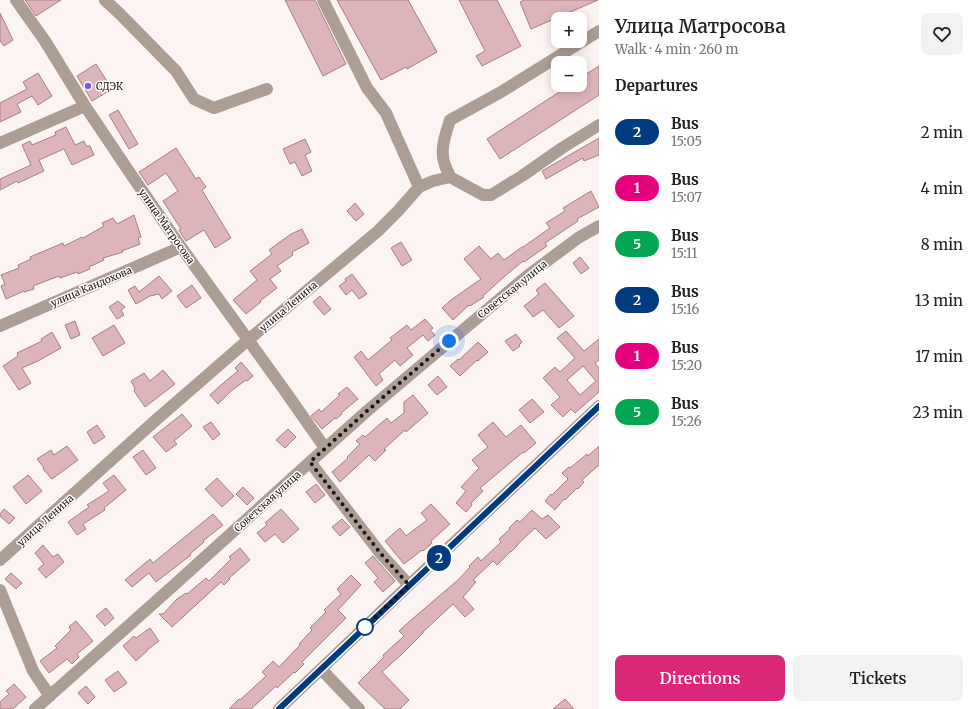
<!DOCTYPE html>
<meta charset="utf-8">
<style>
body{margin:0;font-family:Merriweather,serif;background:#f2f2f2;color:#222;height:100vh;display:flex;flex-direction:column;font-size:15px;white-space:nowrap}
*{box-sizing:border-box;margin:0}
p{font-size:13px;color:#767676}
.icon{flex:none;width:22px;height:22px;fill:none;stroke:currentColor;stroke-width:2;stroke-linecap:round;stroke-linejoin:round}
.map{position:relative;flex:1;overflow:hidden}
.panel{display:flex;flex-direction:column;background:#fff;width:380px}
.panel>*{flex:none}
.badge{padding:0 8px;border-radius:13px;font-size:14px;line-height:26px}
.tools{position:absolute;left:551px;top:12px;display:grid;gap:8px}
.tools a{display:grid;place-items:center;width:36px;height:36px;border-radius:8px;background:#fff;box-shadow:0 2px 10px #0003;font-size:20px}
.you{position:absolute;width:20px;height:20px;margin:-10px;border:3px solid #fff;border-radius:50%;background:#1a73e8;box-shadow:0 0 0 6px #1a73e833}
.map>.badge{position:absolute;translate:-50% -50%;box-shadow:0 0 0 2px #fff}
h2{padding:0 16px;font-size:15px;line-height:36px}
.round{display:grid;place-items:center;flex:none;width:42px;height:42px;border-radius:8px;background:#f2f2f2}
.overview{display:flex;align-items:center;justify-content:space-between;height:68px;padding:0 16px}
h1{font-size:19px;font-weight:600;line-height:30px}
.action{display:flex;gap:8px;margin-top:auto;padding:8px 16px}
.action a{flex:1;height:46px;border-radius:8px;background:#db2777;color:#fff;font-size:16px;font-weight:600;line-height:46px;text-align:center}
.action a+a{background:#f2f2f2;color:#222}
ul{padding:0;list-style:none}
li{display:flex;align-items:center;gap:12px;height:56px;padding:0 16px}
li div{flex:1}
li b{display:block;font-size:15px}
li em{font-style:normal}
li .badge{min-width:44px;font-weight:700;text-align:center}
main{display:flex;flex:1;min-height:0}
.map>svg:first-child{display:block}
</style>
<main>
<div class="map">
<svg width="599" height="709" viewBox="0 0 599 709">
<rect width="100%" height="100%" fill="#fcf4f2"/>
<path fill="#ddb4b9" stroke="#a57e84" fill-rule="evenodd" d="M25 0H61L36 16Z
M285 0H315L346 64 323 76Z
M337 0H408L437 52 407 69 406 67 381 80Z
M459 0H497L521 46 482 66 476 56 485 51Z
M524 0H598L531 29 520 2Z
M0 13 13 40 4 46 0 41Z
M96 64 112 89 92 101 77 76Z
M599 66V95L500 159 487 139 570 85H580V78Z
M38 73 52 96 38 105 32 96 17 104 21 112 0 122V103L27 89 23 82Z
M118 110 138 144 129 149 109 115Z
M66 127 75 145 84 141 86 146H90L94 155 72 165 64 149 39 160 44 171 18 183 17 181 0 190V179L31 165 22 145 30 141 32 145 56 135 55 132Z
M599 138V155L584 161 583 158 546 179 542 171Z
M305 139 311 152 305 155 312 171 302 176 295 162 290 164 283 149Z
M176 148 196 179 199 177 206 187 202 190 231 238 215 248 204 230 186 241 182 235 179 230 181 229 163 201 178 191 166 173 148 185 139 172Z
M591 191 599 207 577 219 578 221 545 243 547 246 524 262 523 261 505 276 483 296 484 297 470 306 469 305 453 320 442 308 451 300 481 279 464 259 479 246 491 259 498 253 504 260 522 247H523L550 228 546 223 565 211 563 208Z
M355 203 364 214 356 221 347 211Z
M134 215 141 237 138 238 140 244 122 251 123 252 103 258 104 260 89 267 90 269 78 274 77 272 60 278 59 276 33 286 34 289 24 292V291L6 299 1 286 5 284 1 275 19 268 18 265 31 259 30 257 63 243 64 246 82 237 83 238 104 226 102 223 113 218 117 224Z
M302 229 309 243 292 252 293 255 277 266 281 271 270 279 277 288 260 301 261 302 246 314 233 300 257 280 250 271 272 254 269 250 291 234Z
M401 242 412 260 402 266 391 248Z
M580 257 589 268 581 274 573 263Z
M352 274 367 294 359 299 352 290 346 295 339 286 346 281 345 279Z
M159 276 172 291 162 299 159 294 150 296 136 304 128 290 135 286 139 292Z
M545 283 574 316 559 328 543 310 533 317 524 306 539 294 536 290Z
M192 285 201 298 186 308 177 296Z
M320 296 331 309 324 315 313 302Z
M118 301 125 307 121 310 124 315 117 319 109 307Z
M425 319 433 328 430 330 435 335 428 341 423 335 407 348 413 355 400 366 395 360 379 374 383 380 376 386 354 357 361 351 368 360 392 340 390 338 407 325 411 330Z
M75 321 80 335 71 339 65 325Z
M114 325 125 343 103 356 92 338Z
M566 331 584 351 599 339V360L595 363 599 368V392L575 413 571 409 563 417 551 405 560 397 543 378 555 367 560 372 575 358 557 338ZM583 366 596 381 580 395 567 380Z
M52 332 61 348 38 361 22 368 31 383 19 390 3 366 18 356 17 353 42 341 41 339Z
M516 334 522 342 519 345 520 346 513 351 505 341Z
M478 342 488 352 478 361 477 360 460 376 450 366 458 359 459 360Z
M241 362 253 376 247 381 246 380 231 391 218 404 210 395 222 384 238 371 235 368Z
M163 370 175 384 145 407 134 391 135 388 131 381 144 373 150 381Z
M438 376 447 387 437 395 428 385Z
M347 387 358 399 341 413 342 414 336 419 335 418 322 429 311 416 319 409 321 412 340 395 338 394Z
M413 395 428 413 406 432 405 430 384 449 386 450 375 461 369 455 340 482 332 472 348 458 347 457 360 444 356 441 363 435 365 437 387 418 391 423 404 413V402Z
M532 399 544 412 530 423 519 410Z
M182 414 192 426 174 441 177 444 166 452 153 437Z
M211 422 220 434 213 440 203 427Z
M493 422 506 437 521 425 536 443 524 453 523 452 480 488 483 491 471 503 472 505 466 512 456 503 466 491 461 487 479 468 472 460 488 447 478 435Z
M97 425 105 437 94 444 87 432Z
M288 429 296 437 285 448 276 440Z
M67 446 78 460 52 479 43 469 44 468 37 459 51 450 54 455Z
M599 446V465L582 480 584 482 578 489 577 488 565 500 564 499 555 510 545 501 551 494 552 495 568 479 562 473 569 467 570 468 587 454 588 456Z
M143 450 156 468 146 475 133 457Z
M28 475 42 491 26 504 13 487Z
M114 475 126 490 104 508 105 510 83 524 86 529 77 535 68 522 89 507 87 505 109 491 103 483Z
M217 478 234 496 222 507 205 489Z
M316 484 325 495 315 503 306 492Z
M243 487 254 498 247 505 236 494Z
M431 504 450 524 431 541 432 543 423 551 422 550 404 564 385 541 400 528 406 536 427 520 421 513Z
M4 509 15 518 9 524 0 516V514Z
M281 509 299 529 283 543 275 534 265 542 257 533 267 525 265 523Z
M532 510 542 519 548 515 560 527 546 539 535 528 517 545V546L511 552V551L497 565 493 561 473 580 476 582 463 597 474 609 465 617 453 604 423 632V633L402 654 382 672 409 700 400 709H385L358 683 384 657 383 655 404 636 399 631 411 620 458 580 470 567 469 566 478 557 481 561 501 542 499 539 510 529 509 528 517 520 520 522Z
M213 514 223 525 203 541 204 542 190 554 191 555 156 582 149 573 132 587 125 580 150 559 153 563Z
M342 519 350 527 340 536 332 527Z
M43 545 53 557 58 554 64 562 46 578 38 569 44 564 35 553Z
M240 548 250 560 229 578 230 579 224 585 221 582 172 627 159 614H163L177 599 186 593 187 594 206 578 209 581 231 559 229 557Z
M373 556 395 581 383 592 374 582 378 578 365 563Z
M11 573 22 583 16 589 5 579Z
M351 575 361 585 338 610 346 618 302 662 304 664 295 673 294 672 277 688 276 686 251 709H229L239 699 240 700 266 676 262 672 273 661 279 667 300 645 299 644 312 630 310 628 326 612 324 610 341 594 337 589Z
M106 608 114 618 105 626 96 616Z
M76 621 93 641 77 654 79 657 72 664 67 659 49 673 40 661 57 648 55 646 71 630 69 627Z
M150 628 159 641 147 650V651L136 661 123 646 134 636 136 638Z
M118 671 127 683 114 692 105 680Z
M14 684 26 697 13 709H0V702L9 694 6 691Z
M86 686 95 697 88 704 78 693Z
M565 699 574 709H553Z"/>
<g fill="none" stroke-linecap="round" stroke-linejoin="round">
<path stroke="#ac9d95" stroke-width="12" d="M16 0 45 41 85 106 128 170 181 247 285 391 325 448
M105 0 120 14 176 71 194 99 214 108 267 89
M323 0 367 88 386 113 419 187
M0 143 85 106
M450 177C449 173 446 169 445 165 439 151 446 133 450 120L501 92 599 31
M0 326 181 247
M310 462 381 554 409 585
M0 560 157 419 248 340 378 231 398 211 419 187 433 181 450 177 483 195H491L522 176 562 148 599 125
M0 590 33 671 43 686 50 696
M321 669 359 709
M35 709 173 586 310 462 367 411 527 276 578 238 599 226
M279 709 409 585 599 406"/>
</g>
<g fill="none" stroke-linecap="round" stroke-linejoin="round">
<g stroke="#fff" stroke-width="9">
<path id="line" d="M279 709 599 406"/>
</g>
<use href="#line" stroke="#003b80" stroke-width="6"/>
<path stroke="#1f120f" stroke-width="4" stroke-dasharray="0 7.2" d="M365 627 409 585 381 554 310 462 367 411 449 341"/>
</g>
<circle fill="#7264de" stroke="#fff" stroke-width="1.5" cx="88" cy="86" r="4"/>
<circle fill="#fff" stroke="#003b80" stroke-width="2" cx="365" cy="627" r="8"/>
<g text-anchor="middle" stroke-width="3" stroke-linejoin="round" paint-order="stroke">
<g font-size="10" fill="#1f120f" stroke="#fff" text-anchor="start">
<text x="96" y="90">СДЭК</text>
</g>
<g font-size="10" fill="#1f120f" stroke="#fff">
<text transform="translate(167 226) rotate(55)" y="4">улица Матросова</text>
<text transform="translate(91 286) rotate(-23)" y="4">улица Кандохова</text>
<text transform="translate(512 289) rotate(-39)" y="4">Советская улица</text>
<text transform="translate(288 306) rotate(-40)" y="4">улица Ленина</text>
<text transform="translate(267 501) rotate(-42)" y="4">Советская улица</text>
<text transform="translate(45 520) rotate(-42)" y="4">улица Ленина</text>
</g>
</g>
</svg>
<div class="tools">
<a>+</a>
<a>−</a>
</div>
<div class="you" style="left:449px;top:341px"></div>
<b class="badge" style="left:439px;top:558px;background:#003b80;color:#fff">2</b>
</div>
<section class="panel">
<div class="overview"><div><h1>Улица Матросова</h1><p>Walk · 4 min · 260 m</p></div><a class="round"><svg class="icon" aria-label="heart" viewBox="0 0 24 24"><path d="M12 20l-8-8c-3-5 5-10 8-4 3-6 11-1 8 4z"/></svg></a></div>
<h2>Departures</h2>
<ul>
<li><span class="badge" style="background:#003b80;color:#fff">2</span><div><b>Bus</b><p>15:05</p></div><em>2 min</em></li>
<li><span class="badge" style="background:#e6007e;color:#fff">1</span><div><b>Bus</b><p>15:07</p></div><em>4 min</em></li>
<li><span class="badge" style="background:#00a651;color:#fff">5</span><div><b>Bus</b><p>15:11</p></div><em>8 min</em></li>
<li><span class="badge" style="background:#003b80;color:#fff">2</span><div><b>Bus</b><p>15:16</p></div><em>13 min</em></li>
<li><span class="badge" style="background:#e6007e;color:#fff">1</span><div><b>Bus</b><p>15:20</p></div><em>17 min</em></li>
<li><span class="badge" style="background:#00a651;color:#fff">5</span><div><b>Bus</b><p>15:26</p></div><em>23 min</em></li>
</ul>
<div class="action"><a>Directions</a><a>Tickets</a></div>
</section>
</main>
